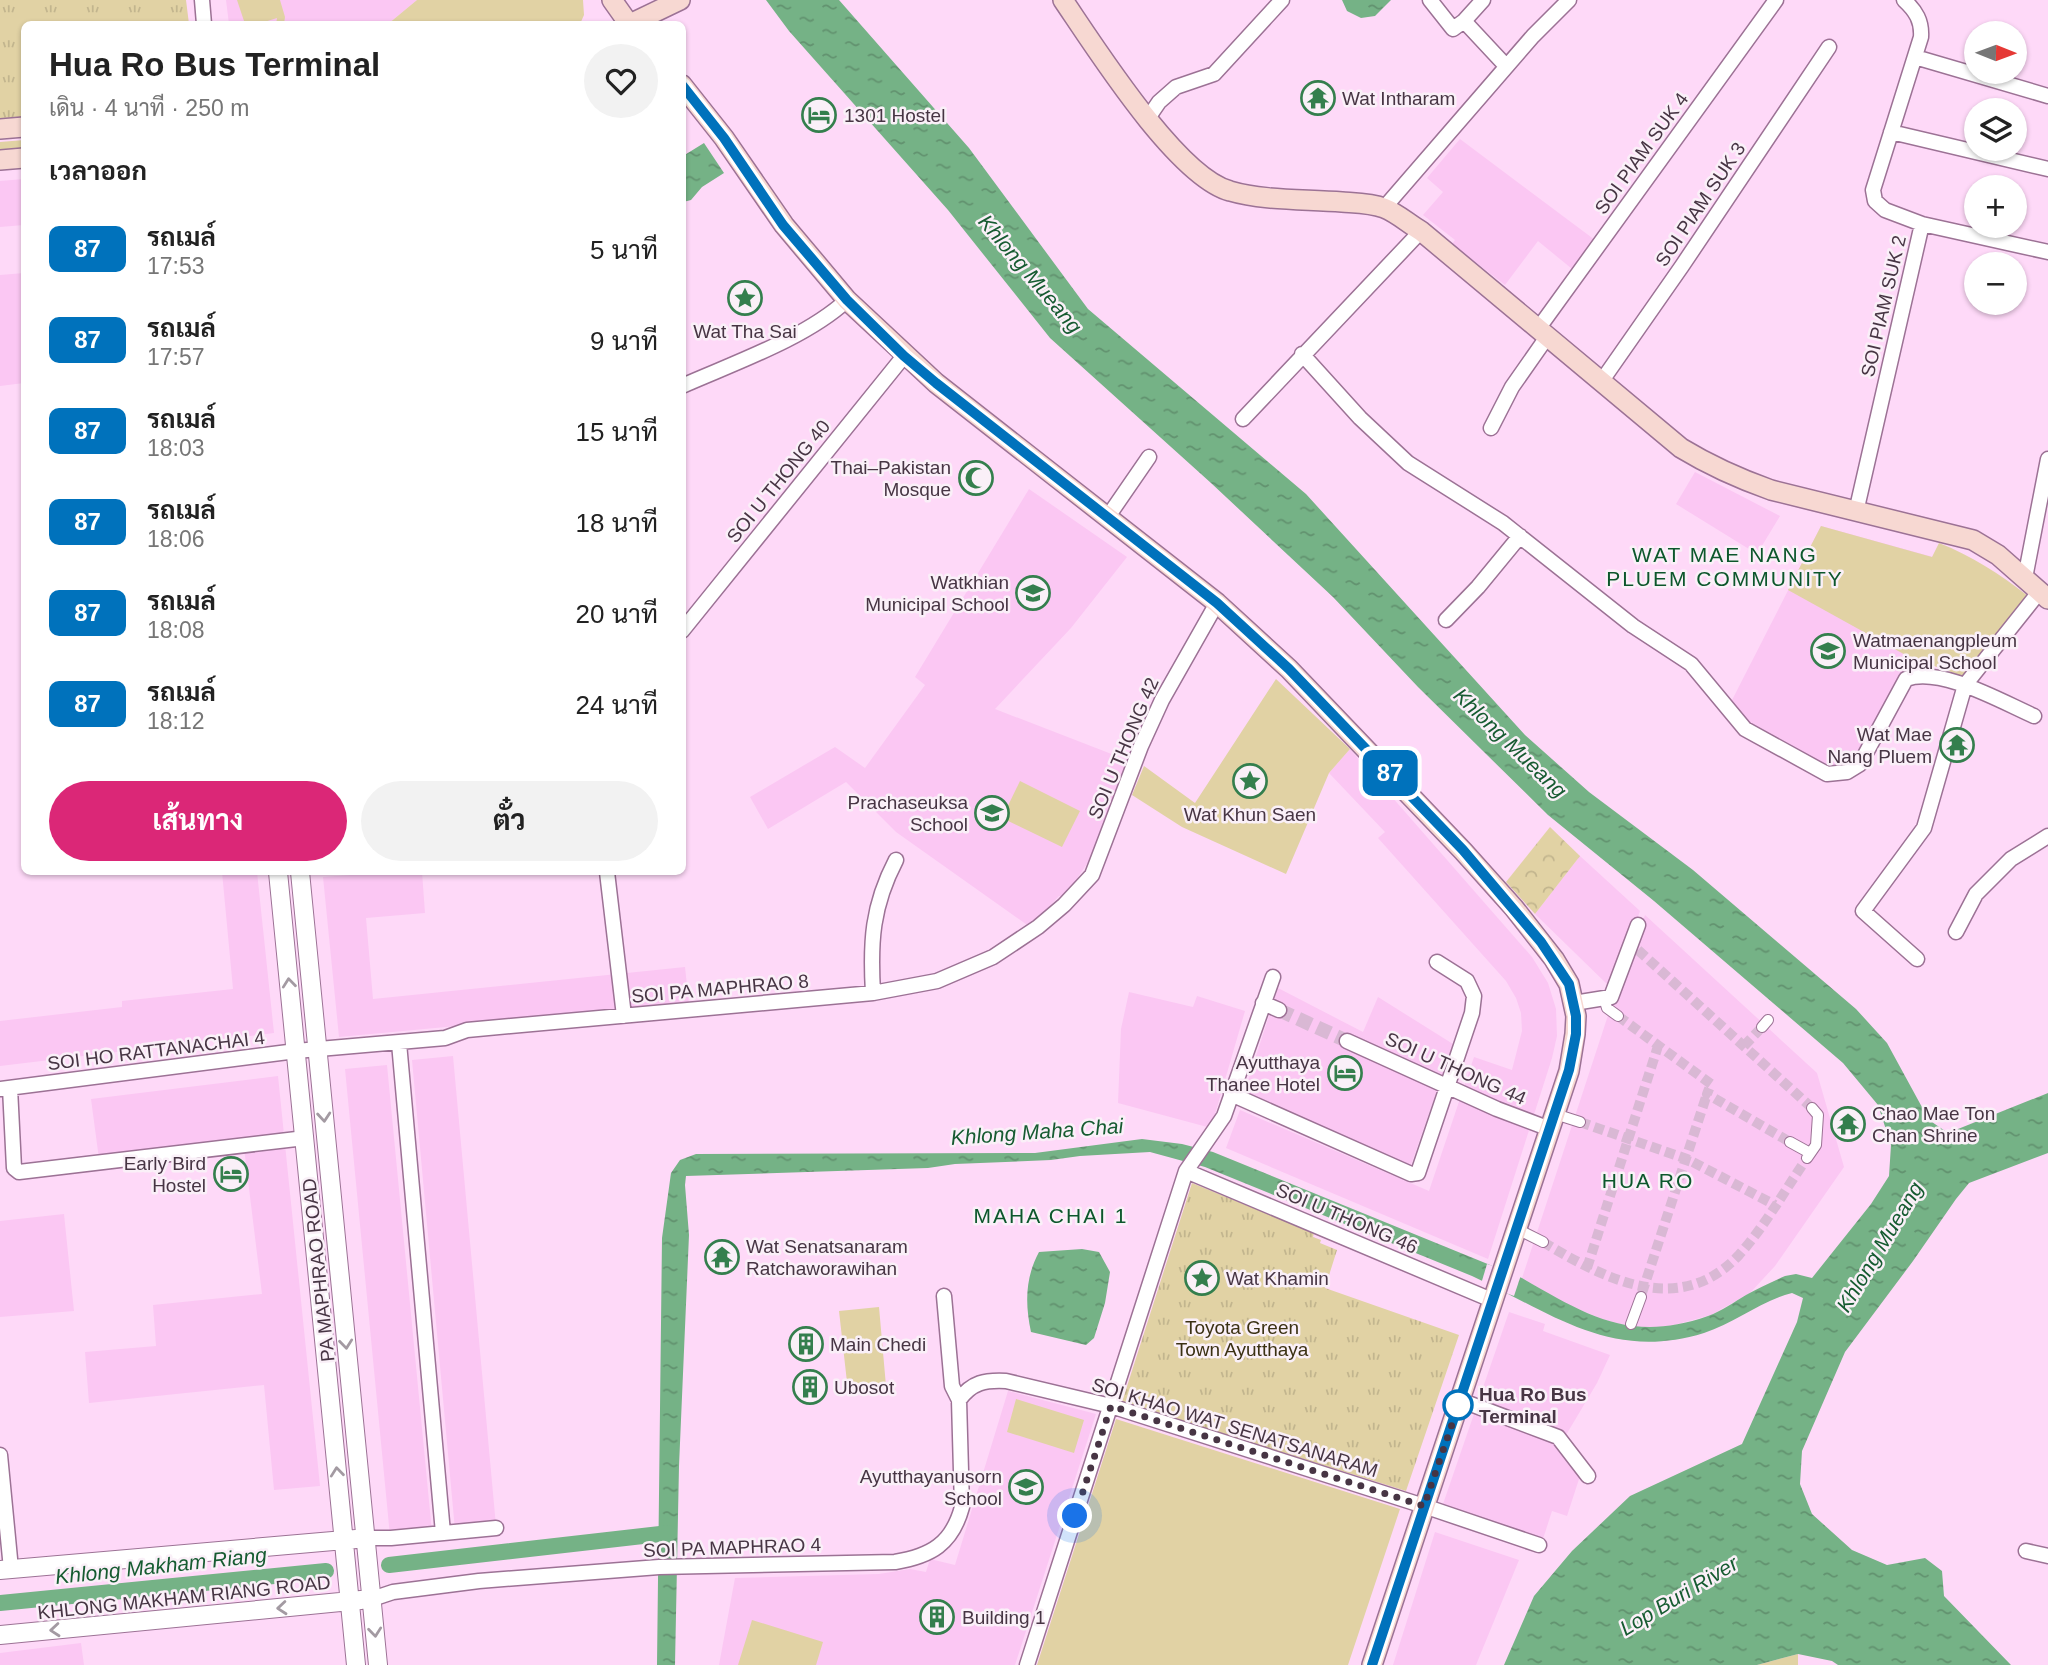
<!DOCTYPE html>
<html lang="th">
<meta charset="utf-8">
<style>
body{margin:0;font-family:Arial,Sarabun,sans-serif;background:#f2f2f2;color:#222;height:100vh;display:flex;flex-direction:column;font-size:26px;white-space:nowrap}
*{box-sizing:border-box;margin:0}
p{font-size:23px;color:#767676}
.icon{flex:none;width:38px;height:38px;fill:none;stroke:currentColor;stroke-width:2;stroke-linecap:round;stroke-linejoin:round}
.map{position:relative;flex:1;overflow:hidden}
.side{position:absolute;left:21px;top:21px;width:665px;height:854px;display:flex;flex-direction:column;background:#fff;border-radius:10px;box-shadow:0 2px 5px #0004}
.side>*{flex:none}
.badge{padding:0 14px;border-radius:10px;font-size:24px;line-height:46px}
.needle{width:46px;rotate:91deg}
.controls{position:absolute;left:1964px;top:21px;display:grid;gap:14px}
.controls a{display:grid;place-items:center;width:63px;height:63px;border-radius:50%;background:#fff;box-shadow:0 2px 5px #0004;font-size:35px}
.you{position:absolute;width:35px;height:35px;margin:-18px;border:5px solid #fff;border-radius:50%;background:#1a73e8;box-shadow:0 0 0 10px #1a73e833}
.map>.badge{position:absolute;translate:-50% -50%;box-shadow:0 0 0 4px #fff}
h2{padding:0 28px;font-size:26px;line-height:63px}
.round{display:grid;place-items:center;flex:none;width:74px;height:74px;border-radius:37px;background:#f2f2f2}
.head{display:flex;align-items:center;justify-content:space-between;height:119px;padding:0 28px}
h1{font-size:33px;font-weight:700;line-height:52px}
.primary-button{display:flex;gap:14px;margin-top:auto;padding:14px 28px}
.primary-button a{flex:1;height:80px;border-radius:42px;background:#db2777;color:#fff;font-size:28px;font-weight:700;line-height:80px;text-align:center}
.primary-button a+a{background:#f2f2f2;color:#222}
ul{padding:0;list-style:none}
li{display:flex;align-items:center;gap:21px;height:91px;padding:0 28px}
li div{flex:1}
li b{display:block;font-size:26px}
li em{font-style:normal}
li .badge{min-width:77px;font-weight:700;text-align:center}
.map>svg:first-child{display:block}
</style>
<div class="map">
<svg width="2048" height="1665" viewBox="0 0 2048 1665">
<defs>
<pattern id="forest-crowns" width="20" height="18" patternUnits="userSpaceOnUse" patternTransform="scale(1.75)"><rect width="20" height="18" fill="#e1d2a4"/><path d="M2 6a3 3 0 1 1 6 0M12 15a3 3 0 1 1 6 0" fill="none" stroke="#c2b58e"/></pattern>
<pattern id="park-tufts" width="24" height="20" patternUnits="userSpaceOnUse" patternTransform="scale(1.75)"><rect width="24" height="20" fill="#e1d2a4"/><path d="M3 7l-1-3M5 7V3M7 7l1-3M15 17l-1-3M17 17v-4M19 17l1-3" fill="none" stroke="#c2b58e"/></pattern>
<pattern id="water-ripples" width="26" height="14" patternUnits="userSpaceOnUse" patternTransform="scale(1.75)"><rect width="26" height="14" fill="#75b286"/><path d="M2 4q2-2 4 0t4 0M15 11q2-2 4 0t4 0" fill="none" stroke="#62926f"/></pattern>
</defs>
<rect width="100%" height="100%" fill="#fed9f8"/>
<path fill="#fbc7f3" d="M226 0H417L388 24H229Z
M1460 139 1599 243 1577 273 1538 241 1505 285 1452 244 1455 240 1423 215 1443 192 1427 178Z
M24 179V225L0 227V181Z
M24 273V383L0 386V275Z
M1695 472 1780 516 1757 554 1676 504Z
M1029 489 1127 557 1071 628 995 709 1127 760 1091 858 1065 896H1059L1030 927 896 832 846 782 768 829 750 797 835 747 865 768 925 685 915 677Z
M1821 526 1933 557 1889 645 1909 657 1853 774 1836 773 1750 728 1730 704Z
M1350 749 1532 957 1548 983 1556 1009 1557 1036 1552 1058 1488 1259 1226 1148 1240 1110 1429 1191 1474 1057 1512 1070 1522 1031 1521 1013 1516 998 1506 981 1378 838 1385 832 1329 773Z
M1580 856 1640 911 1612 989 1535 914Z
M222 872H257L274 1033 0 1066V1021L122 1007V1001L233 989Z
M391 872H422L425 913 366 918 373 999 685 967 689 1004 339 1037 323 877Z
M1645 915 1817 1073 1844 1167 1775 1266 1750 1293 1711 1315 1667 1327H1631L1602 1319 1564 1303 1522 1278 1615 994Z
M1278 988 1363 1032 1378 997 1453 1044 1411 1165 1244 1093Z
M1129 992 1193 1007 1197 996 1245 1011 1211 1128 1118 1103 1121 1029Z
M453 1056 496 1526 455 1530 412 1060Z
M387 1065 432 1532 390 1536 345 1069Z
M278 1076 320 1486 274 1490 264 1385 89 1403 85 1352 156 1346 153 1305 262 1294 243 1140 99 1159 91 1099Z
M64 1214 74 1311 0 1317V1221Z
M1509 1312 1545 1324 1543 1331 1610 1355 1597 1383 1566 1435 1531 1421 1530 1418 1478 1402Z
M1008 1391 1096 1414 1015 1665H719L735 1578 879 1574 910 1569 926 1572 930 1559 955 1565Z
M1475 1411 1556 1440 1580 1476 1567 1516 1552 1511 1542 1542 1442 1507Z
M1435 1532 1519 1560 1476 1665H1393Z
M81 1643 84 1665H0V1653Z"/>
<path fill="#e1d2a4" d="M237 0H280L285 17 284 24H276L277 18 258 24H245Z
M417 0H583L584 15 580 24H388Z
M24 140V149L0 150V142Z
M1821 526 1932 557 1939 543C1972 556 2000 574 2028 596L1965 677 1909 657 1788 590Z
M1276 679 1350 749 1329 773 1286 874 1182 827 1132 795 1144 766 1195 803Z
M1020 781 1080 811 1062 847 1002 818Z
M879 1307 886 1386 848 1391 839 1311Z
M1016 1399 1084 1420 1074 1453 1007 1432Z
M1116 1419 1400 1509 1348 1665H1037Z
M752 1620 823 1642 816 1665H738Z
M1798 1654V1665H1757Z"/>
<path fill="url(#forest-crowns)" d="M1550 827 1580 856 1535 914 1506 882Z"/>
<path fill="url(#park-tufts)" d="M0 0H186L189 24H24V118L0 119Z
M1192 1183 1314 1233 1313 1237 1321 1240 1320 1243 1337 1250 1325 1288 1459 1335 1406 1491 1122 1402Z"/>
<path fill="url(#water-ripples)" d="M766 0H839L969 148 1088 309 1306 494 1525 735 1589 792 1693 870 1856 1009 1887 1043 1929 1120 1948 1133 2048 1093V1153L1969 1183 1956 1199 1913 1261 1845 1352 1802 1451 1800 1484 1812 1514 1852 1550 1887 1565 1925 1558 1942 1571 1944 1596 2011 1665H1838L1832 1661 1798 1654 1757 1665H1504L1534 1596 1572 1551 1630 1496 1742 1444 1797 1322 1803 1298 1792 1293C1761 1301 1735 1323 1704 1333 1610 1362 1552 1313 1472 1276L1205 1167 1150 1152 1080 1156 1051 1160 955 1164 928 1168 686 1176 685 1185 689 1235 679 1466 675 1665H657L662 1238 671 1173 680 1160 696 1154 1035 1153 1142 1139 1182 1144 1213 1152 1522 1278C1588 1316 1631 1343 1708 1316 1722 1311 1734 1302 1746 1295 1759 1288 1772 1282 1785 1276L1796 1274 1812 1278 1871 1204 1889 1176 1891 1145 1878 1105 1843 1063 1654 901 1548 815 1418 687 1333 597 1211 483 1050 338 948 210 789 31Z
M1342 0H1391L1375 16 1361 18 1347 11Z
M704 143 724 173 702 187 691 200 683 202V156Z
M1082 1249 1099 1252 1110 1272 1105 1303 1094 1338 1086 1345 1031 1332C1025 1304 1025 1278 1039 1252Z"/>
<path fill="#fed9f8" d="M1487 1264 1521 1275 1514 1296 1481 1284Z"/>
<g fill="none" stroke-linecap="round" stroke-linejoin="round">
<path stroke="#75b286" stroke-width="16" d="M389 1565 669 1533
M0 1603 326 1571"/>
<path stroke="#d9b8d4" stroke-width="10" stroke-dasharray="10 5" stroke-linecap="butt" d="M1638 950 1812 1108
M1618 1016 1711 1084 1707 1094 1790 1142
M1744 1046 1762 1027
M1580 1122 1687 1159 1775 1205
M1543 1242C1603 1278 1679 1319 1739 1255 1765 1226 1785 1190 1807 1158
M1587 1268 1658 1046
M1642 1293 1707 1094"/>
<path stroke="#d9b8d4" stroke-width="14" stroke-dasharray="14 7" stroke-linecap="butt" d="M1279 1010 1347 1041"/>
<g stroke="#9c7295" stroke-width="12">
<path id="pedestrian" d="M1604 998 1607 1008 1618 1016
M1762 1027 1768 1020
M1555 1114 1580 1122
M1790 1142 1810 1153
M1807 1158 1816 1145 1818 1115 1812 1108
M1517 1229 1543 1242
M1631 1324 1641 1297"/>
</g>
<g stroke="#9c7295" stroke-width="17">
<path id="minor" d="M202 0 204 24
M1430 0 1453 29 1464 21
M1483 0 1464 21 1506 66
M1915 57 2048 96
M1148 118 1159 102 1176 87 1214 74 1282 0
M1891 132 2048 169
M1384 208 1533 36 1569 0
M1922 224 2048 252
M1538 329 1776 0
M1302 354 1360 418 1408 463 1503 523 1633 626 1691 664 1745 729 1827 774 1847 772 1860 764 1906 679C1940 666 2002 702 2034 716
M1601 382 1682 266 1829 47
M682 386C734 363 806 338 847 300
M1243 419 1421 231
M1491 428 1512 387 1547 337
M1856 512 1922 224 1885 210 1875 201 1873 190 1921 37C1922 21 1916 11 1904 0
M1107 518 1149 457
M2025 578 2048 459
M1446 620 1478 587 1520 536
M682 631 904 356
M607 872 624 1016
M1956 932 1976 894 2011 859 2048 836
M1917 959 1863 911 1924 828 1965 685 2040 591
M873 993C870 942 872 906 896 860
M1263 1003 1279 1010
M1574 1003 1611 997 1638 925
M1347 1041 1497 1109 1550 1129
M399 1043 443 1533
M10 1088 14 1168 19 1172 305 1138
M0 1089 296 1051 445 1038 467 1030 873 993 937 981 993 957 1038 927 1064 905 1092 875 1141 746 1162 700 1217 603
M1231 1094 1411 1174 1418 1173 1472 1013 1474 996 1467 981 1437 962
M1186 1171 1494 1301
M959 1400C972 1382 985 1380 1006 1381L1111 1406 1424 1506 1539 1545
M1460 1400 1558 1437 1588 1476
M0 1455 11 1569
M365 1538H391L496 1528
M2026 1551 2048 1556
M372 1599 393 1592 479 1581 659 1567 895 1562C931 1556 952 1544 962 1507L959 1400 952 1386 944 1296
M1027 1665 1186 1171 1224 1116 1273 977"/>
</g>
<g stroke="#9c7295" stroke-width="20">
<path id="tertiary" d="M278 872 356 1665
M300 872 378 1665
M0 1570 356 1539
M0 1635 361 1600"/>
</g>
<g stroke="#9c7295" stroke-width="22">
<path id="secondary" d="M612 0 629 24
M1063 0C1095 47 1177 177 1230 191 1264 201 1306 199 1342 202 1355 203 1371 203 1384 208 1397 213 1409 224 1421 231L1681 448C1709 465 1740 479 1771 490L1973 540 1998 555 2048 599
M630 24 680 0
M682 85 724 138 784 225 847 300 936 383 1217 603 1289 669 1463 851 1514 908 1554 959 1569 984 1576 1016 1575 1034 1569 1071 1372 1665
M0 129 24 127
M0 160 24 158"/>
</g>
<use href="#pedestrian" stroke="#fff" stroke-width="10"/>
<use href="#minor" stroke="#fff" stroke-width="14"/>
<use href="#tertiary" stroke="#fff" stroke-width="18"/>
<use href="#secondary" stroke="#f7d8d2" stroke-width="19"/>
</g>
<defs><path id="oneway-chevron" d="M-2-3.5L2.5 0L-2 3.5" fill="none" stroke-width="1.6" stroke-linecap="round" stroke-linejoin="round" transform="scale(1.75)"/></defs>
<g stroke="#a39aa2">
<use href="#oneway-chevron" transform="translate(289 983) rotate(-96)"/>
<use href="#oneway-chevron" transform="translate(324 1117) rotate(85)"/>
<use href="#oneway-chevron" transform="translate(346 1344) rotate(84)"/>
<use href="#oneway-chevron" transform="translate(337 1472) rotate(-96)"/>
<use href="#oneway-chevron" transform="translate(282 1608) rotate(175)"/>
<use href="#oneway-chevron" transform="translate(55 1630) rotate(175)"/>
<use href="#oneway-chevron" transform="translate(375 1632) rotate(84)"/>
</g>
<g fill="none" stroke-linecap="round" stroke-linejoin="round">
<g stroke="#fff" stroke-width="16">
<path id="line" d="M682 85 724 138 783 225 847 300 904 356 936 383 1217 603 1289 669 1463 850 1541 942 1569 984 1576 1016V1034L1569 1070 1372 1665"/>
</g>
<use href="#line" stroke="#0072bc" stroke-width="10"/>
<path stroke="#473544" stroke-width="7" stroke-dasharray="0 12.6" d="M1075 1516 1111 1406 1424 1506 1460 1401 1458 1405"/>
</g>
<defs>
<g id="temple-ring" transform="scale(1.75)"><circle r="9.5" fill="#faf0f8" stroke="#347f4d" stroke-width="1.5"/><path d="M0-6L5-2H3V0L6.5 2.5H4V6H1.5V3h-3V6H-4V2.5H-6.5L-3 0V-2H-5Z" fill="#347f4d"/></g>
<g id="hotel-ring" transform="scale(1.75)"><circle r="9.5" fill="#faf0f8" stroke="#347f4d" stroke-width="1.5"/><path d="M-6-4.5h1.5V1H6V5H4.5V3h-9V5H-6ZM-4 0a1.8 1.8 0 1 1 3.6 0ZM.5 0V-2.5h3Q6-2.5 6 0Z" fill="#347f4d"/></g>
<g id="sight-ring" transform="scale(1.75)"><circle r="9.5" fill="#faf0f8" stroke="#347f4d" stroke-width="1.5"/><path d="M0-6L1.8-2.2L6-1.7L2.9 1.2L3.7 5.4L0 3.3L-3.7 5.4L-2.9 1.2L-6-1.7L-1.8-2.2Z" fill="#347f4d"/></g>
<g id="mosque-ring" transform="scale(1.75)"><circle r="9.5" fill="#faf0f8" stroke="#347f4d" stroke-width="1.5"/><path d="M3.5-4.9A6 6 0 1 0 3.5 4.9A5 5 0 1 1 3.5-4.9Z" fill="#347f4d"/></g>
<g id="school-ring" transform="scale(1.75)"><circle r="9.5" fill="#faf0f8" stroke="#347f4d" stroke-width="1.5"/><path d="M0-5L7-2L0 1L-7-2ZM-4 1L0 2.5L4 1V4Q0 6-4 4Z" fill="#347f4d"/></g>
<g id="building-ring" transform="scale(1.75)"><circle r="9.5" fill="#faf0f8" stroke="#347f4d" stroke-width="1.5"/><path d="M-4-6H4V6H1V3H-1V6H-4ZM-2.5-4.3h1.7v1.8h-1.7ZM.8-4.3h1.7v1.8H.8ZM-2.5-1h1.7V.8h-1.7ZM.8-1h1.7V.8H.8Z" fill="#347f4d"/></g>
</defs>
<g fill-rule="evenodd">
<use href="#temple-ring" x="1318" y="98"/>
<use href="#hotel-ring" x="819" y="115"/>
<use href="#sight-ring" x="745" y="298"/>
<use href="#mosque-ring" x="976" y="478"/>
<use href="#school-ring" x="1033" y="593"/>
<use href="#school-ring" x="1828" y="651"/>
<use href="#temple-ring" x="1957" y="745"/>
<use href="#sight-ring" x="1250" y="781"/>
<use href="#school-ring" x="992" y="813"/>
<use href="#hotel-ring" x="1345" y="1073"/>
<use href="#temple-ring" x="1848" y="1124"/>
<use href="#hotel-ring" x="231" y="1174"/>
<use href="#temple-ring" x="722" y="1257"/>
<use href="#sight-ring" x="1202" y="1278"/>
<use href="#building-ring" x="806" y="1344"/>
<use href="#building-ring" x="810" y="1387"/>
<use href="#school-ring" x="1026" y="1487"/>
<use href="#building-ring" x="937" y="1617"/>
</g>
<circle fill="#fff" stroke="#0072bc" stroke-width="3.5" cx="1458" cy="1405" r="14"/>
<g text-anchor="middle" stroke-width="5" stroke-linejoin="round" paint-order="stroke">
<g font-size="19" fill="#473544" stroke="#faf0f8" text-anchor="start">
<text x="1342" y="105">Wat Intharam</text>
<text x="844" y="122">1301 Hostel</text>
<text x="745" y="338" text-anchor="middle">Wat Tha Sai</text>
<text x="951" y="474" text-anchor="end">Thai–Pakistan<tspan x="951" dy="22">Mosque</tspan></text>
<text x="1009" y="589" text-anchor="end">Watkhian<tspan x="1009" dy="22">Municipal School</tspan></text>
<text x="1853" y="647">Watmaenangpleum<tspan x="1853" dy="22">Municipal School</tspan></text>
<text x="1932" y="741" text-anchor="end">Wat Mae<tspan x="1932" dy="22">Nang Pluem</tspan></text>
<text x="968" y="809" text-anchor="end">Prachaseuksa<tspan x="968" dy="22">School</tspan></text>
<text x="1250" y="821" text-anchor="middle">Wat Khun Saen</text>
<text x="1320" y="1069" text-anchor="end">Ayutthaya<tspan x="1320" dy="22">Thanee Hotel</tspan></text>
<text x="1872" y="1120">Chao Mae Ton<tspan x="1872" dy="22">Chan Shrine</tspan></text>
<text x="206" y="1170" text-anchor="end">Early Bird<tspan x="206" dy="22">Hostel</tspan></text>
<text x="746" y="1253">Wat Senatsanaram<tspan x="746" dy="22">Ratchaworawihan</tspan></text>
<text x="1226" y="1285">Wat Khamin</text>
<text x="830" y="1351">Main Chedi</text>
<text x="834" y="1394">Ubosot</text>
<text x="1002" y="1483" text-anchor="end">Ayutthayanusorn<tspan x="1002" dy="22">School</tspan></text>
<text x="962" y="1624">Building 1</text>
</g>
<g font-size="19" fill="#473544" stroke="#faf0f8">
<text transform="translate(1641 153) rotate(-54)" y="7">SOI PIAM SUK 4</text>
<text transform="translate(1700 204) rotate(-56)" y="7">SOI PIAM SUK 3</text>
<text transform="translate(1883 306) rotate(-77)" y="7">SOI PIAM SUK 2</text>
<text transform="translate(778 481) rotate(-51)" y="7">SOI U THONG 40</text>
<text transform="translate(1123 748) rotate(-67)" y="7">SOI U THONG 42</text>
<text transform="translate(720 988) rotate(-5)" y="7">SOI PA MAPHRAO 8</text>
<text transform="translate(156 1050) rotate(-7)" y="7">SOI HO RATTANACHAI 4</text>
<text transform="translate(1456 1068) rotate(24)" y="7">SOI U THONG 44</text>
<text transform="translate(1347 1218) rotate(23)" y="7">SOI U THONG 46</text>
<text transform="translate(318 1270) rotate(-96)" y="7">PA MAPHRAO ROAD</text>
<text transform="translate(1235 1427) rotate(17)" y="7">SOI KHAO WAT SENATSANARAM</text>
<text transform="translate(732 1547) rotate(-2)" y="7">SOI PA MAPHRAO 4</text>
<text transform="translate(184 1597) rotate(-6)" y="7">KHLONG MAKHAM RIANG ROAD</text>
</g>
<g font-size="19" fill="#3b3113" stroke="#faf0f8">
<text x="1242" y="1334">Toyota Green<tspan x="1242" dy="22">Town Ayutthaya</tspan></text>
</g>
<g font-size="19" font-weight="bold" fill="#473544" stroke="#faf0f8" text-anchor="start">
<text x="1479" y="1401">Hua Ro Bus<tspan x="1479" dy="22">Terminal</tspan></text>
</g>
<g font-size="21" font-style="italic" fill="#165b31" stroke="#faf0f8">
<text transform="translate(1030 274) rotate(50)" y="7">Khlong Mueang</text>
<text transform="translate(1510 743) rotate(44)" y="7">Khlong Mueang</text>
<text transform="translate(1037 1132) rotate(-4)" y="7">Khlong Maha Chai</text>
<text transform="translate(1880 1247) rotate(-59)" y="7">Khlong Mueang</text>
<text transform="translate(161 1566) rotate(-6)" y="7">Khlong Makham Riang</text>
<text transform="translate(1679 1596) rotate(-31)" y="7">Lop Buri River</text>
</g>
<g font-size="21" letter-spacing="2" fill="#0c572c" stroke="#faf0f8">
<text x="1725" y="562">WAT MAE NANG<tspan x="1725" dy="24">PLUEM COMMUNITY</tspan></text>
<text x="1648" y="1188">HUA RO</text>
<text x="1051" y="1223">MAHA CHAI 1</text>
</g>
</g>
</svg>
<div class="controls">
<a><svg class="needle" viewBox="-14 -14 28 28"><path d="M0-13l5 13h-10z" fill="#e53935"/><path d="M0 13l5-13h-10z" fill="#767676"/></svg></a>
<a><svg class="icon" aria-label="layers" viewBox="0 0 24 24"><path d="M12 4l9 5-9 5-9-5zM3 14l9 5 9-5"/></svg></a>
<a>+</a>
<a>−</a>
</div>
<div class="you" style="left:1075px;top:1516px"></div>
<b class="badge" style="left:1390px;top:773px;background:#0072bc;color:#fff">87</b>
<section class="side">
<div class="head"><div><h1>Hua Ro Bus Terminal</h1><p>เดิน · 4 นาที · 250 m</p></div><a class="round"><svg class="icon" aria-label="heart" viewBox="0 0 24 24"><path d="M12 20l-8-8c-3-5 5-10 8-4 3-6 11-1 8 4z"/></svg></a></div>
<h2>เวลาออก</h2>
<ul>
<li><span class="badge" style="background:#0072bc;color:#fff">87</span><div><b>รถเมล์</b><p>17:53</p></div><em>5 นาที</em></li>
<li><span class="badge" style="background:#0072bc;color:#fff">87</span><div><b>รถเมล์</b><p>17:57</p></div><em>9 นาที</em></li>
<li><span class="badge" style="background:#0072bc;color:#fff">87</span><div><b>รถเมล์</b><p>18:03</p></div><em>15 นาที</em></li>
<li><span class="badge" style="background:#0072bc;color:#fff">87</span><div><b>รถเมล์</b><p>18:06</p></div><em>18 นาที</em></li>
<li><span class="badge" style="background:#0072bc;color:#fff">87</span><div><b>รถเมล์</b><p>18:08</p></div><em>20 นาที</em></li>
<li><span class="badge" style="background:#0072bc;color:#fff">87</span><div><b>รถเมล์</b><p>18:12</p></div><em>24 นาที</em></li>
</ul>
<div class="primary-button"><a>เส้นทาง</a><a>ตั๋ว</a></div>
</section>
</div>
